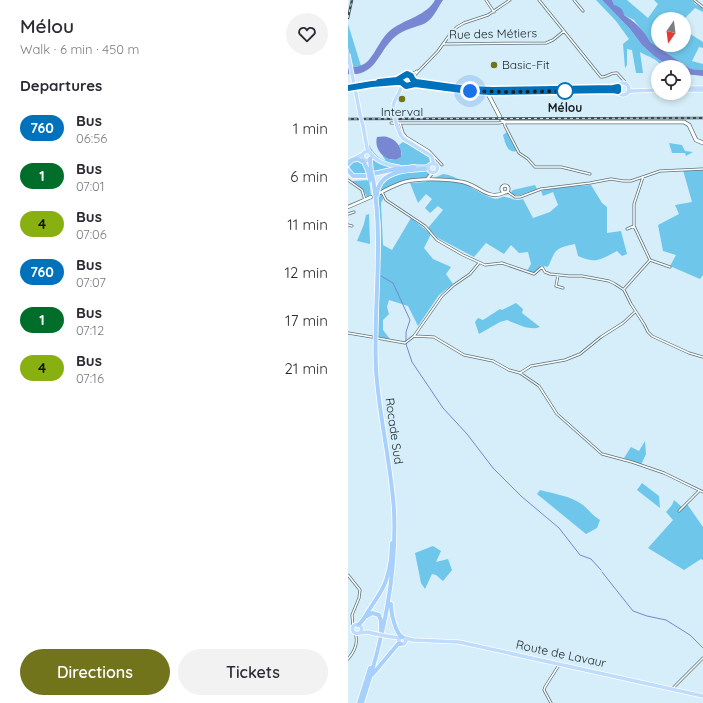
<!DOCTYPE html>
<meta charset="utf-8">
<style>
body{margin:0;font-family:Quicksand,sans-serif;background:#f2f2f3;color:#2b2b33;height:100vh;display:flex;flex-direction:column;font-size:15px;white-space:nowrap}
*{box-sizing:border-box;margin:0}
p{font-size:13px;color:#7c7c81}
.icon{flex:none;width:22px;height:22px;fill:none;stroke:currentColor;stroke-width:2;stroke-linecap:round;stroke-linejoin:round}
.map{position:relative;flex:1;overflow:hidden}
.panel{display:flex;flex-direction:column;background:#fff;width:348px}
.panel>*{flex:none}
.badge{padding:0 8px;border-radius:13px;font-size:14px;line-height:26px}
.needle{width:26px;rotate:194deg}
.controls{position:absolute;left:303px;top:12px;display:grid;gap:8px}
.controls a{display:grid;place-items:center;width:40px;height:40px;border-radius:50%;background:#fff;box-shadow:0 2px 6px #0003;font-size:20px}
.you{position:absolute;width:20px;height:20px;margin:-10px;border:3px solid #fff;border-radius:50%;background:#1a73e8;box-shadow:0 0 0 6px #1a73e833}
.map>.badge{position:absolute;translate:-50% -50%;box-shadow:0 0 0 2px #fff}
h2{padding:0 20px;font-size:15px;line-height:36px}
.round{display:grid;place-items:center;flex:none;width:42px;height:42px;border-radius:21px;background:#f2f2f3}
.headline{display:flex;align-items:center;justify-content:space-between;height:68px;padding:0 20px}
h1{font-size:19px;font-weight:600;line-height:30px}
.action{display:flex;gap:8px;margin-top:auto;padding:8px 20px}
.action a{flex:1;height:46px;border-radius:24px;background:#71741b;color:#fff;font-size:16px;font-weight:600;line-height:46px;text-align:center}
.action a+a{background:#f2f2f3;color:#2b2b33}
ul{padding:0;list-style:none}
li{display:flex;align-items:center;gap:12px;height:48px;padding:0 20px}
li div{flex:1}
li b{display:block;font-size:15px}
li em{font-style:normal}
li .badge{min-width:44px;font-weight:700;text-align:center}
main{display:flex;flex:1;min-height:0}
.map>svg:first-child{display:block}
</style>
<main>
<section class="panel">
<div class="headline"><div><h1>Mélou</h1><p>Walk · 6 min · 450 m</p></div><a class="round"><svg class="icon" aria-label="heart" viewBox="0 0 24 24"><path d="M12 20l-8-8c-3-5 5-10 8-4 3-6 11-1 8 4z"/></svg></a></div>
<h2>Departures</h2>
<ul>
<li><span class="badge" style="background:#0072bc;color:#fff">760</span><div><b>Bus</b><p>06:56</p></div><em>1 min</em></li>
<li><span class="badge" style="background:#006e2b;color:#fff">1</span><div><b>Bus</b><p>07:01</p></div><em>6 min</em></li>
<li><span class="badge" style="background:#89b011;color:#111">4</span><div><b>Bus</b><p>07:06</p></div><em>11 min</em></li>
<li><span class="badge" style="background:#0072bc;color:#fff">760</span><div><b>Bus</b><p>07:07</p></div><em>12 min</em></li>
<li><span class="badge" style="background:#006e2b;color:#fff">1</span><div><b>Bus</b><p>07:12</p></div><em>17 min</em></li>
<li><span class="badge" style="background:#89b011;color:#111">4</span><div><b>Bus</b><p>07:16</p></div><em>21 min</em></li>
</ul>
<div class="action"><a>Directions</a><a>Tickets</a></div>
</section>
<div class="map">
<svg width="355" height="703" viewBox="0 0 355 703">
<rect width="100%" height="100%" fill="#d6eef9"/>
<path fill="#6ec6eb" d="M248 0H254L282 29 294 45 306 56 322 67H314C309 58 300 57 292 52L295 73H288L284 50 279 49V65L277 68 275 44 281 39 268 21Z
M264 0H279L300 18 310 4 306 0H344L347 4 355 8V12L347 8 336 19H310V45H336V30L355 42V48L351 47 344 61 355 64V70L343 69 302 42 299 37 286 20 276 15 266 6Z
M0 24 13 66 4 67 0 47Z
M159 132 169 151C159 154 157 142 155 135Z
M19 140C23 150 28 157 38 161L34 155 43 160 52 158 54 154 51 145 55 142 64 146 81 156 82 163 79 166C56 165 23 170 19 140Z
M321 143 334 145 337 151 345 152 338 156 337 153H324Z
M25 158 46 167 25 173 23 162Z
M4 160 13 161 20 174 11 175 5 174C1 169 0 166 4 160Z
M352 169 355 170V275L352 279 322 266 328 255 315 251 310 225 331 214 327 205 344 202 335 170Z
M78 170 82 174 78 179 49 183 30 192 34 182 47 174Z
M95 174C111 176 117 185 131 192 136 195 143 198 148 199 152 199 154 196 157 197 165 198 167 202 175 199L185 218 202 212 210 205 205 192 195 196 193 191 204 188 243 185 254 203 259 207V233L273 231 279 254 274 256 269 251C251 260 249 264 230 256L227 244C209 248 208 248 201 265L199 267 193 265 187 274 179 271 183 264 180 252 171 253 163 245 156 254 138 243 126 257 90 238 80 228 95 210 90 206 82 213 77 208 84 199 78 194 70 203 62 183 77 182Z
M21 180 23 195 19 197 15 190 4 182 5 181Z
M187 185 189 189 172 195H166L163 192 165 190Z
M34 194 35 199 33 203 35 245 44 250 63 218 83 234 76 248 85 259 103 267 98 274 105 284 91 295 70 326 60 306 41 300 39 307 41 314 35 320V330L42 339 30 337 33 226 30 195Z
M21 214 22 244 9 241 16 224 18 215Z
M168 303 175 309 174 313 192 327C182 331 169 324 159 320L152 322 131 334 127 322 130 318 135 320 152 309 154 310Z
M297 441 298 454 293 465 276 458 283 447 291 451Z
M294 483 311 496 312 508 289 490Z
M192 490C207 494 223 496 235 505 241 510 245 516 252 520L249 528 238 534 189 494Z
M326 500 334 507 339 504 355 527V560L353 559 336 570 300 548 325 520 318 512 324 505Z
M85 546 93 551 88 562 100 559 104 570 95 581 88 575 84 574 77 589 73 583 67 553Z"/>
<path fill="#7787d1" d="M87 0H95C89 9 84 22 73 25 64 28 55 30 48 36 30 50 29 77 0 74V66C7 68 15 66 20 61 29 51 33 37 44 29 58 19 79 15 87 0Z
M254 0H264L266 5C272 7 275 9 276 15 286 21 297 31 302 42L343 69 355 70V76L337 74 336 67H322L306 56 294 45 282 29Z
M29 137C32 137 35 136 39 137 48 139 55 148 53 157 40 166 25 150 29 137Z"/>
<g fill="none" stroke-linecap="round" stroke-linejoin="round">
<path stroke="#7787d1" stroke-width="1" d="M33 276 45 283 62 320 58 332V344L64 362 95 408 119 434 145 468 173 496 211 528 232 555 243 559 253 570
M254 572 285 611 299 616 318 620 342 635 355 648"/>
<g stroke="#5d737d" stroke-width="3">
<path id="minor" d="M138 0 146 12
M191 0 253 77C259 78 262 72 269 73L278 83
M226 0 235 11
M346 0 355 7
M96 44 198 43 205 40 216 31
M62 75 69 71
M64 78 90 51 103 33 109 27 116 23 140 15 162 0
M156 122 157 126 171 153 180 159 187 167H213L242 174
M43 123H151L155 122
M52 123 55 133 58 137 81 151 94 165
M0 180 14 190 17 200
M34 192 38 200 77 226 89 240 115 255 137 265 154 263 186 274 194 267 197 272 202 274 221 276H234L261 281 267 284 276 290 283 304 296 324 300 332 304 336 341 353 355 357
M160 192 167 197H172L193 189 242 183 263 179 275 181H283L312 171 355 169
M0 214 6 212
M0 225 4 226
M279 229 286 226
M302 260 322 267
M210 275 208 286 215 288
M276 289 302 260 286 226V204L295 177
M0 333 24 337
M66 336 94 296 106 285 122 274 131 263
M29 338 57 343 66 336 86 337 116 355 145 361 161 370 172 373 191 386 209 414 254 454 284 462 316 473 355 492
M172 373 183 366 217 360 232 354 253 337 275 323 287 312
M331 511 351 491
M0 575 12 590 11 598 4 615 5 627
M0 659C6 652 11 643 7 633
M324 689 355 658
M203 703 196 690 197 687 211 665"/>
</g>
<g stroke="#5d737d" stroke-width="4">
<path id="tertiary" d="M79 179 85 172
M153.5 189a3.5 3.5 0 1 1 7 0a3.5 3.5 0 1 1-7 0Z
M30 194C39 189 47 185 56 182 72 178 99 179 115 182 132 186 139 200 156 193
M0 207 23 197"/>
</g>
<g stroke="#5d737d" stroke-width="4.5">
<path id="secondary" d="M139 92 153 119 156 122H336L341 125 348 140 355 143"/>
</g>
<g stroke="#fff" stroke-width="5">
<path id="primary" d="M53 80a6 6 0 1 1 12 0a6 6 0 1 1-12 0Z
M269 89a6 6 0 1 1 12 0a6 6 0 1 1-12 0Z
M64 84 142 92 265 90 270 91
M0 88 49 80 53 78
M336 88H355
M336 90H355
M280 92 284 91 310 90
M8 94 12 114
M46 115C42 100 52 97 54 84
M15 126 19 148 21 152
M49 126 53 136 56 139 82 155 84 157 86 164
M14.5 156a4.5 4.5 0 1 1 9 0a4.5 4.5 0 1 1-9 0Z
M24 155C29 162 43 166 51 167
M1 161 15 154
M80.5 168a4.5 4.5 0 1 1 9 0a4.5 4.5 0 1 1-9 0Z
M64 167H77L80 166
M4.5 629a4.5 4.5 0 1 1 9 0a4.5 4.5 0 1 1-9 0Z
M12 633 20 632 28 634
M38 636 52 638
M57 639 58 641 56 644H53L51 642V639L54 637 65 640 111 642 355 696"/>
</g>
<g stroke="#fff" stroke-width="5.5">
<path id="trunk" d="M22 159 23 171
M0 164 4 160 10 159 16 162 20 171
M0 170 5 176H16L47 169 66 167
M29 195C30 171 58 170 77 169
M43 560 44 543
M43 604C43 613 47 632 54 637
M19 616 24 613 31 615 33 621V631
M10 625C15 622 18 615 21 610 35 589 39 584 43 559
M24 675 50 644H53
M11 703 22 668
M14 703C35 640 49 577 46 510 43 463 31 417 28 369 25 306 36 243 25 179"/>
</g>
<use href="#minor" stroke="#fff" stroke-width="1.5"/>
<use href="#tertiary" stroke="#fff" stroke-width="2.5"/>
<use href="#secondary" stroke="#fff" stroke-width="3"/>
<use href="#primary" stroke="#bedcfd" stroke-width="3.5"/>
<use href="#trunk" stroke="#a8d0fc" stroke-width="4"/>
<g stroke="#3d494f" stroke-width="2.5">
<path id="rail" d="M0 18 4 0
M0 119 355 118"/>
</g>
<use href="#rail" stroke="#d6eef9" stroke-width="1" stroke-dasharray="3" stroke-linecap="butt"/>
<g stroke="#fff" stroke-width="5" stroke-linecap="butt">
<path id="primary-bridge" d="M0 54 8 94
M12 114 15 126
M46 115 49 126
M28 634 38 636"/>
</g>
<g stroke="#fff" stroke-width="5.5" stroke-linecap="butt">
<path id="trunk-bridge" d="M20 171 22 180
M23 171 25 179"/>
</g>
<use href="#primary-bridge" stroke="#bedcfd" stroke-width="3.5"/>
<use href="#trunk-bridge" stroke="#a8d0fc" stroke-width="4"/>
</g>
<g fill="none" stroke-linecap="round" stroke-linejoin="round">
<g stroke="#fff" stroke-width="9">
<path id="line" d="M0 88 24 84 49 82H53L58 86 67 84 114 90 142 92 265 90 270 91V87L265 88 145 90 118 89 68 82 65 80 63 76 59 74 49 80 31 82"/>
</g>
<use href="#line" stroke="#0072bc" stroke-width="6"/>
<path stroke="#161f23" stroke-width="4" stroke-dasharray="0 7.2" d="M122 91 158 92 217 91"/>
</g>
<g fill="#71741b" stroke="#d6eef9" stroke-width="1.5">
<circle cx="146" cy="65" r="4"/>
<circle cx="54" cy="99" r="4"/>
</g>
<circle fill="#fff" stroke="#0072bc" stroke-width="2" cx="217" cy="91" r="8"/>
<g text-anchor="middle" stroke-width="4" stroke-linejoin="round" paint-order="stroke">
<g font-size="12" fill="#161f23" stroke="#d6eef9">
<text transform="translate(145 34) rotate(-1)" y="4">Rue des Métiers</text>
<text transform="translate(46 431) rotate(82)" y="4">Rocade Sud</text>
<text transform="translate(213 654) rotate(12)" y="4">Route de Lavaur</text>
</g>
<g font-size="12" fill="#161f23" stroke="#d6eef9" text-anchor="start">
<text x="154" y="69">Basic-Fit</text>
<text x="54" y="116" text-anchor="middle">Interval</text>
</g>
<g font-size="12" font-weight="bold" fill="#161f23" stroke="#d6eef9">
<text x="217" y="112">Mélou</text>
</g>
</g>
</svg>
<div class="controls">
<a><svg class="needle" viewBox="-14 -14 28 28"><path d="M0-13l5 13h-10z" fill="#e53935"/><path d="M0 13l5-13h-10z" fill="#7c7c81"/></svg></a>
<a><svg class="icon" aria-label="locate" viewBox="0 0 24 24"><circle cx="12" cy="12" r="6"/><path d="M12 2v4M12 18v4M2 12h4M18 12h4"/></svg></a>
</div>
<div class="you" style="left:122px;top:91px"></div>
</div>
</main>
